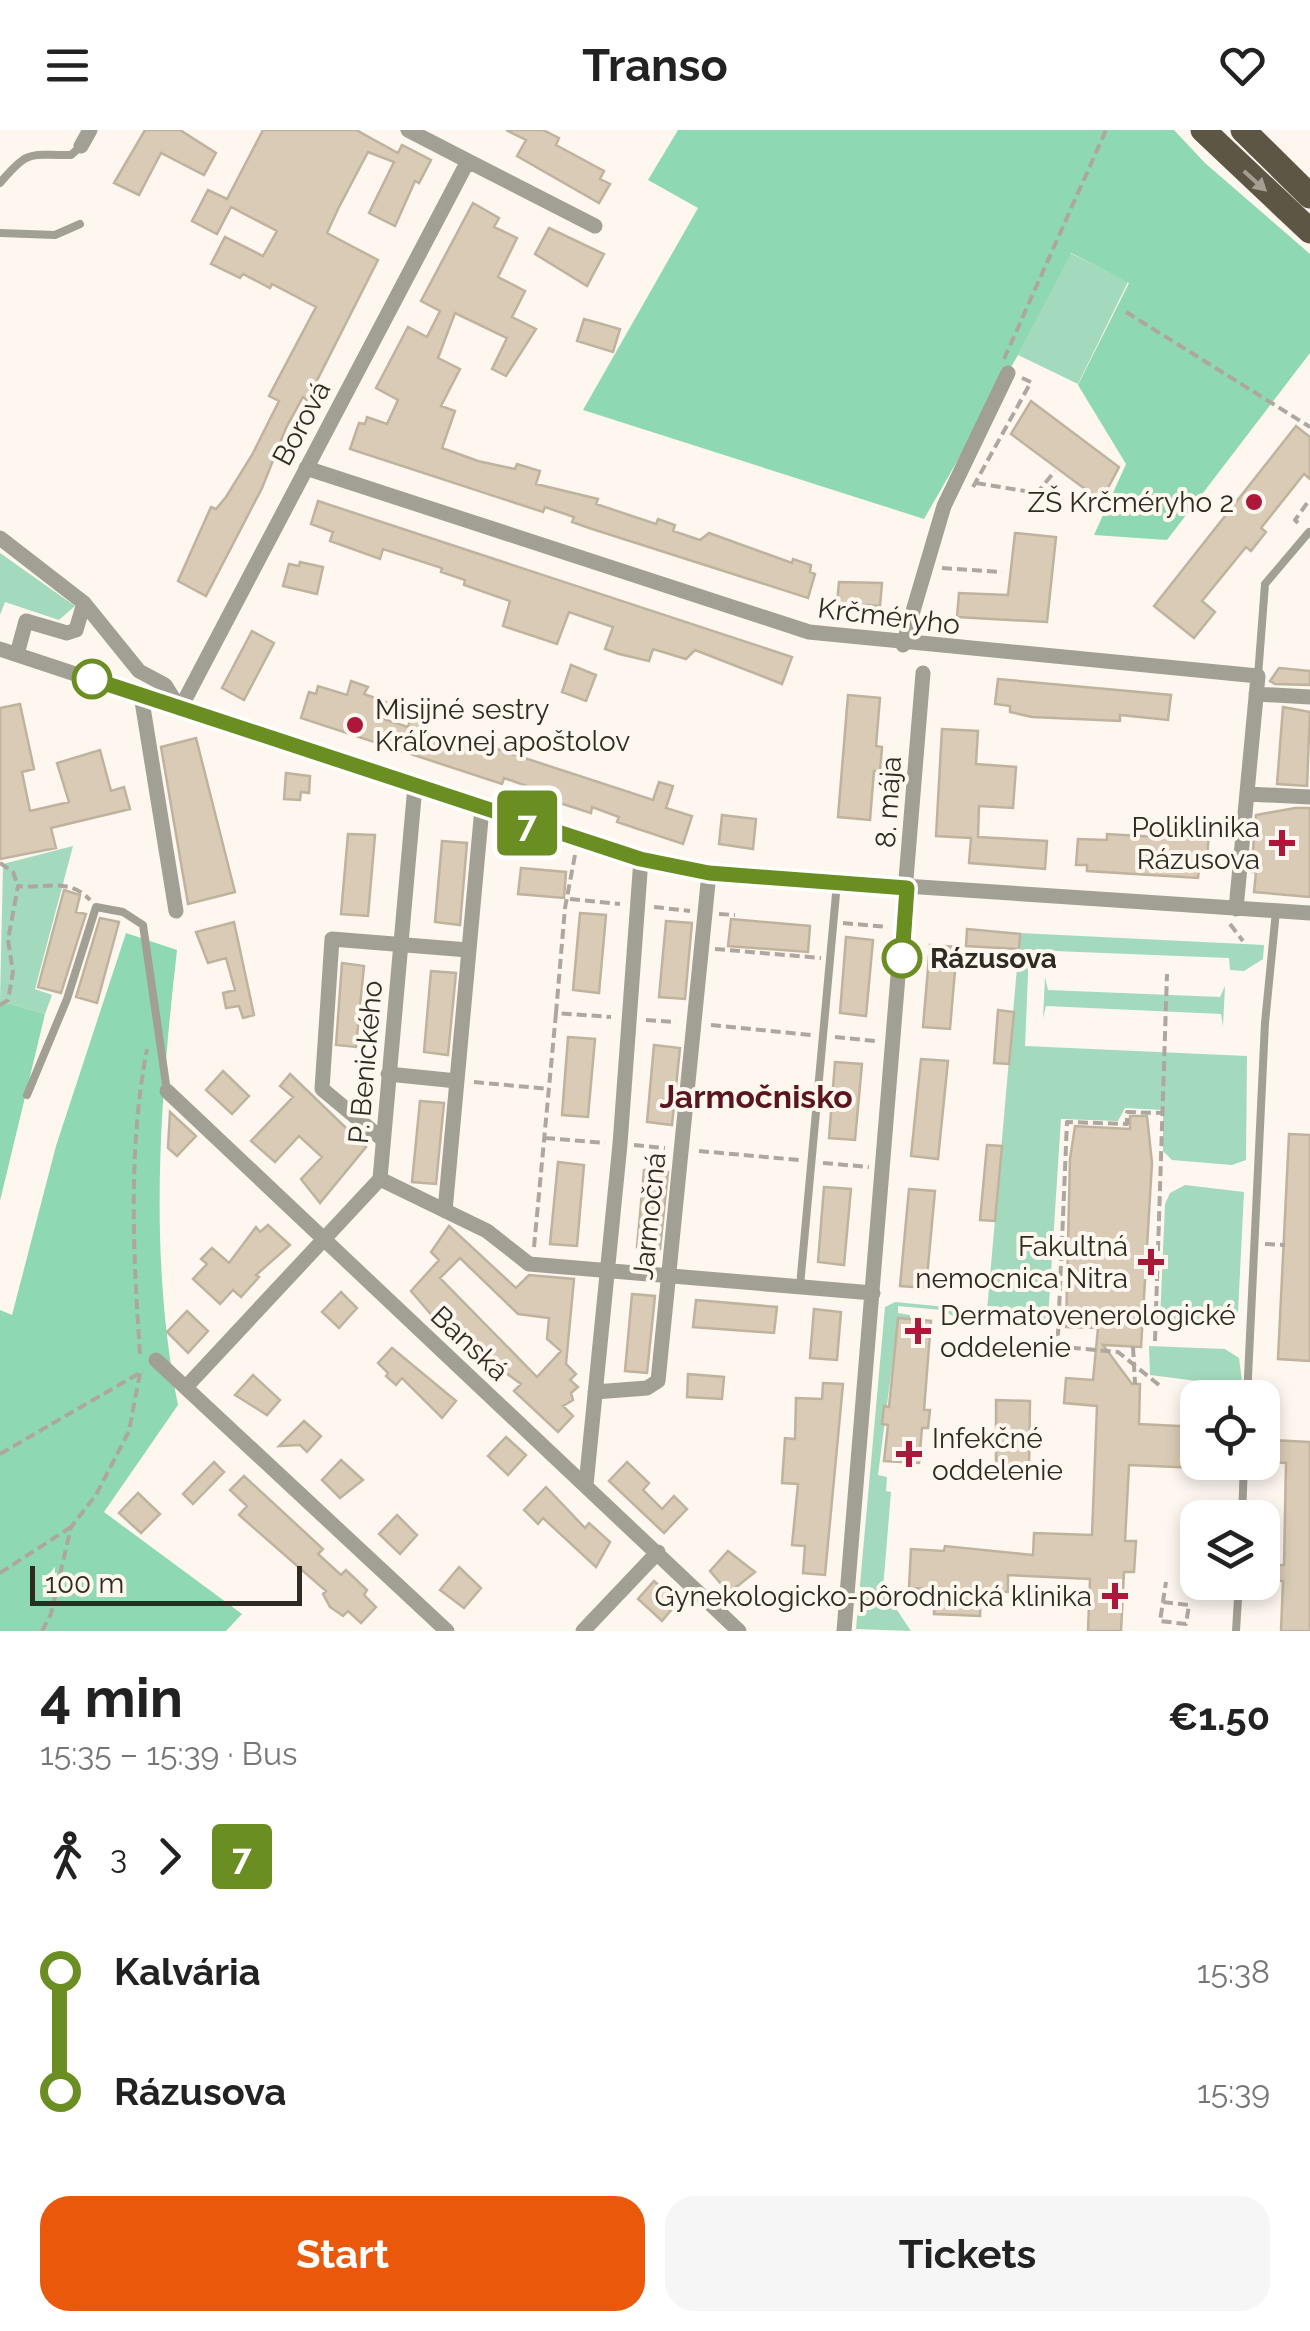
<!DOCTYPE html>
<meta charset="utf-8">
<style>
body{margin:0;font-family:Raleway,sans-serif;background:#f6f6f6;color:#222;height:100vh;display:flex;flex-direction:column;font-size:38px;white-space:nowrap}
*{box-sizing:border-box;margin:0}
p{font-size:32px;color:#767676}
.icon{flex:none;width:55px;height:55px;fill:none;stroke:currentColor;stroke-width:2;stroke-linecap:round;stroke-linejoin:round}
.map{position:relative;height:1501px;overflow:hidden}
.drawer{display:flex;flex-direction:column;background:#fff;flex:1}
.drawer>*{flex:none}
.badge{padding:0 20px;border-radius:8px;font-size:35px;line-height:65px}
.controls{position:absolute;left:1180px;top:1250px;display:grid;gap:20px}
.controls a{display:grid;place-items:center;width:100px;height:100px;border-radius:20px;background:#fff;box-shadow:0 5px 15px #0003;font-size:50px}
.scale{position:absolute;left:30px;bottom:25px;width:272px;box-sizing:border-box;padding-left:10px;border:5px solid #302b22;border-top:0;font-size:28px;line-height:35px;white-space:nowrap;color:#302b22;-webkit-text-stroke:8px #fdf7ef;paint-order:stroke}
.map>.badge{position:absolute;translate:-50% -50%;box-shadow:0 0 0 5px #fff}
.legs{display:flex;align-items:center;gap:15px;height:110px;padding:0 40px;font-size:32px}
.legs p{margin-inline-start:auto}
.summary{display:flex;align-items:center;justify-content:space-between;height:170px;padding:0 40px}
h1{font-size:55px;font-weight:700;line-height:75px}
.primary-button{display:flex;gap:20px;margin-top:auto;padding:20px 40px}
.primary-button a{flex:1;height:115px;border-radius:30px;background:#ea580c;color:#fff;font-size:40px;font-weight:700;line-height:115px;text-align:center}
.primary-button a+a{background:#f6f6f6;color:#222}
ul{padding:0 40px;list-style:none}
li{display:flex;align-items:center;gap:35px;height:120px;font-size:38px}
li i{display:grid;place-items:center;width:15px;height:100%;margin:0 12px;background:currentColor}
li i::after{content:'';width:25px;height:25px;margin:-12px;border:8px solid;border-radius:50%;background:#fff}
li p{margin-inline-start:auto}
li:first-child i{background:linear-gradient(#0000 50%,currentColor 0)}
li:last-child i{background:linear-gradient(currentColor 50%,#0000 0)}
header{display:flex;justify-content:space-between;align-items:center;height:130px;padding:0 40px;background:#fff;font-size:45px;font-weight:700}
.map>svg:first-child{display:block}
</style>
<header><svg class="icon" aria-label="menu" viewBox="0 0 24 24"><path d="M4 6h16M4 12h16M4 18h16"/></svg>Transo<svg class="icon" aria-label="heart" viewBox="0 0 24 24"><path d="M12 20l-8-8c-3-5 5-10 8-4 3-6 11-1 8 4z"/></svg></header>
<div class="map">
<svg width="1310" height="1501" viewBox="0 0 1310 1501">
<rect width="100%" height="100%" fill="#fdf7ef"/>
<path fill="#a3d9bd" d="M1070 123 1128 152 1078 254 1018 225Z
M0 423 75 476 59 490 5 472 0 485Z
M73 716 35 859 52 865 45 884 0 871 3 734Z
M1020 803 1264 815 1263 829 1244 841 1230 840 1229 828 1029 820 1025 916 1247 926 1246 1030 1232 1035 1172 1030 1163 1021V980L1125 978 1118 991 1061 989 1048 1189 955 1187 942 1180 898 1176V1183L910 1185V1189H898L878 1345 887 1347 886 1361 891 1362 883 1459 911 1501 856 1499 885 1177 895 1172 987 1181Z
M1045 847 1048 860 1220 867 1225 856 1223 896 1221 884 1046 876 1043 888Z
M1185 1055 1244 1062 1238 1182 1229 1192 1160 1191 1165 1074 1170 1063Z
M1149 1216 1225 1219 1239 1228 1242 1251 1236 1256 1150 1245Z"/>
<path fill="#8fd8b4" d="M678 0H1174L1205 33 1310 124V223L1167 410 1094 405 1126 334 1078 255 1129 153 1071 123 1018 225 924 389 583 280 698 78 648 50Z
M126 803 177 820C160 970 148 1125 178 1275L104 1382 242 1484 226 1501H0V1180L12 1185 56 1016Z
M0 871 45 884 0 1071Z"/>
<path fill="#d9cbb5" stroke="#c0b39d" stroke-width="2.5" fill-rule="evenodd" d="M145 0H180L216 23 204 45 161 23 139 65 114 53Z
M263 0H356L398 23 402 15 431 30 419 53 415 51 395 96 369 83 394 32 368 22 339 77 327 103 378 130 307 270 303 267 286 298 262 358 206 466 178 451 211 377 216 379 226 367 252 325 279 271 269 266 316 177 272 154 270 158 243 144 240 148 211 134 225 107 263 126 277 101 231 77 217 104 192 91 208 60 227 69Z
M506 0H543L559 8 556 15 604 41 600 49 610 54 599 73 517 26 526 10Z
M473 73 499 88 494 97 517 108 498 147 525 161 512 187 536 199 506 246 492 239 507 208 455 183 438 228 460 239 441 276 455 281 442 318 478 331 515 339 517 334 540 341 536 354 598 369 596 374 656 394 658 389 675 395 673 401 700 410 709 403 792 433 793 429 811 435 810 442 815 444 808 468 589 398 572 392 574 387 545 377 543 382 350 319 359 293 365 294 367 287 387 294 398 270 376 258 408 197 427 207 440 181 421 171Z
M549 98 604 124 587 156 535 124Z
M584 189 620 199 613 222 577 211Z
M1031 271 1119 337 1101 371 1011 304Z
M1296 296 1310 307V349L1304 344 1261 398 1266 402 1251 421 1246 417 1202 471 1215 482 1194 508 1154 476Z
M318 371 792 527 782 554 695 520 686 529 653 519 649 531 619 524 605 519 613 497 569 482 557 514 503 496 510 471 464 455 465 450 441 442 442 438 383 419 380 429 330 411 333 402 311 394Z
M1015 403 1056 407 1047 492 957 487 959 463 1008 465Z
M300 432 323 437 317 464 283 456 289 434 299 436Z
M839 452 882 453 880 476 837 473Z
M252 501 274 513 244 570 222 558Z
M571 535 596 545 586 571 562 562Z
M1279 538 1310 541V555L1275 554 1270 551Z
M998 549 1171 565 1168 590 1120 585V591L1032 587 1010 582V576L995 574Z
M351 551 368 557 364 564 386 572 380 588 408 597 414 577 429 582 423 602 482 622 485 615 653 670 659 652 673 656 666 678 692 686 683 714 617 692 619 687 592 677 591 683 528 663 530 657 504 648 502 654 301 588 309 562 316 564 318 556 347 565Z
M848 565 880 568 876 616 882 617 880 642 874 641 870 690 838 687Z
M20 574 34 639 22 642 30 681 69 672 57 633 100 620 111 661 124 657 130 679 51 698 56 718 0 729V578Z
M1283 577 1310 582 1307 656 1277 654Z
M942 599 978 601 976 634 1016 637 1013 678 979 676 978 707 1047 711 1045 739 969 733 971 708 936 706Z
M196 608 235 762 188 774 161 617Z
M286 643 310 646 309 663 301 662 300 670 284 669Z
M1295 678H1310V767L1254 762 1256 742H1251L1256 685Z
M722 685 756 689 753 719 719 714Z
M1158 701 1209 704 1206 739H1199L1198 748 1087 741V735H1076L1078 709 1107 710V704L1158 707Z
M348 704 375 705 368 786 341 784Z
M442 711 467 713 460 795 435 792Z
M521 738 566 742 564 768 518 764Z
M64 760 80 765 76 782 86 784 61 863 38 857Z
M580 783 606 785 599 863 573 860Z
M100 788 119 792 97 873 76 867Z
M731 789 810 796 808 822 728 816Z
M666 791 692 793 685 869 659 867Z
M234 792 254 885 243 888 239 876 226 878 223 863 235 860 226 828 208 833 196 802Z
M967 799 1020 804 1019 819 966 816Z
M846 807 873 810 866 886 840 883Z
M930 815 957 817 950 899 923 897Z
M342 833 364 836 356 917 336 915Z
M431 841 456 843 448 925 424 922Z
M998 880 1014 882 1009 934 994 933Z
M568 907 595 909 588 987 562 985Z
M654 915 680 918 672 995 647 992Z
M921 929 948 931 938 1029 911 1026Z
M835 932 862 934 855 1010 829 1008Z
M223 941 249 966 232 984 206 960Z
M290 944 366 1017 320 1073 301 1049 322 1027 299 1006 275 1032 251 1011 293 967 280 956Z
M420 971 444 973 436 1054 412 1052Z
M170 982 196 1006 177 1026 168 1018Z
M1130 986H1147L1152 1033 1141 1217 1103 1215 1132 1254H1140L1139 1294 1198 1297V1338L1129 1335 1125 1411H1136L1134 1442H1124L1121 1501H1088L1090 1449 1008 1445V1462L981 1461 980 1486 934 1484 935 1459 909 1458 911 1419 944 1421 945 1416 1033 1425 1034 1403 1092 1405 1097 1276 1064 1273 1066 1248 1093 1250 1098 1198 1066 1197 1070 1029 1075 996 1130 999Z
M1289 1004 1310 1005V1231L1278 1229Z
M987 1015 1002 1016 995 1091 980 1090Z
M558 1032 584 1035 577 1116 550 1114Z
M644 1040 668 1042 660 1119 637 1117Z
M824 1057 851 1059 844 1135 818 1132Z
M909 1059 935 1061 926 1158 900 1156Z
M268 1095 290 1115 256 1145 259 1147 241 1167 233 1160 220 1174 193 1149 207 1134 201 1129 212 1118 229 1133 256 1097 260 1102Z
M449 1096 516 1158 529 1145 574 1149 566 1234 576 1244 570 1250 578 1257 571 1263 573 1270 563 1276 573 1286 558 1302 514 1261 521 1254 498 1237 494 1241 453 1202 461 1195 434 1188 411 1161 439 1130 431 1122ZM460 1128 518 1184 549 1188 547 1209 561 1221 537 1247 440 1148Z
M341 1162 357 1178 339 1198 322 1182Z
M632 1164 655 1166 647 1243 625 1241Z
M696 1170 777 1177 774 1203 693 1197Z
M814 1179 841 1182 837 1230 810 1228Z
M187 1181 208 1201 188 1223 167 1202Z
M898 1188 931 1191 924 1280H930L928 1298H922L919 1333 884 1331 888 1295 882 1294 884 1276 889 1277Z
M392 1218 456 1271 442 1288 402 1248 396 1255 386 1246 388 1243 378 1233Z
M688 1244 724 1247 722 1269 687 1267Z
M253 1245 280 1270 267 1285 235 1265Z
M823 1253 843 1254 825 1445 803 1443 805 1416 792 1415 798 1354 782 1353 785 1308 795 1309 796 1268 822 1269Z
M996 1270 1030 1271 1029 1337 996 1336Z
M304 1291 321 1306 307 1322 300 1315 279 1316Z
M506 1307 526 1325 508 1345 488 1326Z
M1271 1310 1310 1312V1501H1281L1283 1451H1278L1279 1435H1284L1286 1333 1270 1332Z
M341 1330 363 1350 340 1368 322 1350Z
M214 1332 224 1342 193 1374 183 1364Z
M627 1332 649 1353 643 1360 662 1379 674 1366 687 1379 664 1403 609 1351Z
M244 1346 323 1419 318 1424 341 1445 346 1440 367 1460 364 1465 376 1477 361 1493 348 1481 343 1486 330 1477 323 1464 326 1461 239 1385 247 1376 230 1360Z
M546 1357 585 1398 589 1393 610 1412 596 1437 543 1388 538 1394 524 1380Z
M138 1363 160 1384 141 1403 119 1383Z
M397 1385 417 1405 400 1424 379 1404Z
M728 1421 755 1442 729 1463 710 1441Z
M459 1437 481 1458 464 1478 440 1460Z
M654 1451 672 1467 666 1473 672 1479 662 1491 638 1469Z"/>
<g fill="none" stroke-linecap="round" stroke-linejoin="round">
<path stroke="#ada79f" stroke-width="4" stroke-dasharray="10 5" stroke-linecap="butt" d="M1126 182 1310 297
M1004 229 1106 0
M976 353 1037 363 1055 341
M973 357 1031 252 1022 248
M1298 393 1295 390 1310 369
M942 438 1002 442
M575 725 565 778 556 883 611 887
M0 733 13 742 18 756
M570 769 620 774
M654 777 690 781
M719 784 735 785
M843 793 888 797
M1230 794 1243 811
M715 819 821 828
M0 875 8 870 13 842 8 810 18 756C44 759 69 747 90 770
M646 890 676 892
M711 895 811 905
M835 907 875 911
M474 952 549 959
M545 1008 605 1013
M634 1015 665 1018
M699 1021 799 1030
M823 1033 869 1037
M1265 1114 1285 1115
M534 1117 556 883
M1155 1211 1167 844
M1133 1217 1135 1254
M140 1224C133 1122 128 1019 147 919
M1159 1255 1118 1222 1063 1217 1058 1205 1067 992 1127 994V982L1163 983
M0 1324 143 1241
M0 1443 71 1397
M1163 1472 1189 1475 1186 1494 1160 1491 1166 1452
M42 1501 51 1484 71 1397 96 1365 129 1301 141 1238"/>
<path stroke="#a29f95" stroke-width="8" d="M0 53C30 17 31 26 71 25L81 16
M0 103 55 105 80 94
M1258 546 1265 454 1309 402
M27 965 67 869 96 777 123 782 143 795 167 961
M800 1156 837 753
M1247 1268 1265 893 1276 781
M1242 1388 1244 1332
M1236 1501 1239 1452"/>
<path stroke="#a29f95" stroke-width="15" d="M408 0 468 31
M81 16 90 0
M306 338 809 502 1258 546 1236 779
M0 408 84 473 76 500 67 503 26 491 17 524
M84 473 139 541 165 555 180 579 468 31 595 96
M903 515 944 376 1008 243
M0 519 580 711 709 743 1310 783
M1256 564 1310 567
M141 565 176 781
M1247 664 1310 667
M388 944 457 951
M167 961 739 1501
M382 1009 322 959 332 809 468 820
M380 1049 487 1101 529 1134 873 1163
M445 1081 482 678
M156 1230 447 1501
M186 1257 380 1049 415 656
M595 1262 647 1258 658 1251 709 743
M586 1355 620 1014 641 729
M583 1501 658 1422
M844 1501 923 543"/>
<path stroke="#5c5745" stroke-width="25" d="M1203 0 1310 101
M1243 0 1310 66"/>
</g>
<defs><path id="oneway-solid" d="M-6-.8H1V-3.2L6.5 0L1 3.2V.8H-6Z" transform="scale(2.5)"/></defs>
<use fill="#a49f92" href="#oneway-solid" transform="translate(1255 51) rotate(42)"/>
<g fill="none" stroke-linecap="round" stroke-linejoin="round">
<g stroke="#fff" stroke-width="22">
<path id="line-1" d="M92 549 640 729 709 743 907 758 902 828"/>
</g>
<use href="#line-1" stroke="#6b8e23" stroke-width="15"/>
</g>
<g fill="#ad183a" stroke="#fdf7ef" stroke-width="4">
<circle cx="1254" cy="372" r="10"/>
<circle cx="355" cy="595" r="10"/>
<path d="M1277 698h10v10h10v10h-10v10h-10v-10h-10v-10h10z"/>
<path d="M1146 1117h10v10h10v10h-10v10h-10v-10h-10v-10h10z"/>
<path d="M913 1186h10v10h10v10h-10v10h-10v-10h-10v-10h10z"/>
<path d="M904 1309h10v10h10v10h-10v10h-10v-10h-10v-10h10z"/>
<path d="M1110 1451h10v10h10v10h-10v10h-10v-10h-10v-10h10z"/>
</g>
<g fill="#fff" stroke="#6b8e23" stroke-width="5">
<circle cx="92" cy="549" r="18"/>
<circle cx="902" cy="828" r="18"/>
</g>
<g text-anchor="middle" stroke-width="8" stroke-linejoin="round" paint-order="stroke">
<g font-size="28" fill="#302b22" stroke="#fdf7ef">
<text transform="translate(301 293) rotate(-62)" y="10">Borová</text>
<text transform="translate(889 486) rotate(7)" y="10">Krčméryho</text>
<text transform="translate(888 672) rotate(-86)" y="10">8. mája</text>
<text transform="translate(365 932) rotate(-85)" y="10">P. Benického</text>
<text transform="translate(649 1086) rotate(-84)" y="10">Jarmočná</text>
<text transform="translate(470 1213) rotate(43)" y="10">Banská</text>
</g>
<g font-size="28" fill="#302b22" stroke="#fdf7ef" text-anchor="end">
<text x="1234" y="382">ZŠ Krčméryho 2</text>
<text x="375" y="589" text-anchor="start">Misijné sestry<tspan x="375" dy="32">Kráľovnej apoštolov</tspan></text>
<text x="1260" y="707">Poliklinika<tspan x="1260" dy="32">Rázusova</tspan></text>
<text x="1128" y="1126">Fakultná<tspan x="1128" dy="32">nemocnica Nitra</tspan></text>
<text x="940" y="1195" text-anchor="start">Dermatovenerologické<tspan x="940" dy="32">oddelenie</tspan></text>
<text x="932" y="1318" text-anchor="start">Infekčné<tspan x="932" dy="32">oddelenie</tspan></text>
<text x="1092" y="1476">Gynekologicko-pôrodnická klinika</text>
</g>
<g font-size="28" font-weight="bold" fill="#302b22" stroke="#fdf7ef" text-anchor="start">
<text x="930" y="838">Rázusova</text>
</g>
<g font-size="32" font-weight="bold" fill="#5a1520" stroke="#fdf7ef">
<text x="756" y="978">Jarmočnisko</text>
</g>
</g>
</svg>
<div class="controls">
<a><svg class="icon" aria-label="locate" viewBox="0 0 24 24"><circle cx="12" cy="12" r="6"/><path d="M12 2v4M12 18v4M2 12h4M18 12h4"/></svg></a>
<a><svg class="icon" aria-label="layers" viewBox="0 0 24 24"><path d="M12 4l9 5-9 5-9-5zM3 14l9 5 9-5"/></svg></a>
</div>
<div class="scale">100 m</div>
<b class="badge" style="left:527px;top:693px;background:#6b8e23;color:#fff">7</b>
</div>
<section class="drawer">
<div class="summary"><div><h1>4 min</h1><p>15:35 – 15:39 · Bus</p></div><b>€1.50</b></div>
<div class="legs"><svg class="icon" aria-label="walk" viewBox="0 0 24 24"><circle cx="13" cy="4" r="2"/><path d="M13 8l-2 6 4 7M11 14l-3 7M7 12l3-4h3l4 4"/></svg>3<svg class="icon" aria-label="forward" viewBox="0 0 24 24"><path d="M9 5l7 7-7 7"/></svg><b class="badge" style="background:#6b8e23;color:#fff">7</b></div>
<ul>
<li><i style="color:#6b8e23"></i><b>Kalvária</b><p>15:38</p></li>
<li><i style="color:#6b8e23"></i><b>Rázusova</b><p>15:39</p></li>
</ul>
<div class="primary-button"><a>Start</a><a>Tickets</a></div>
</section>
